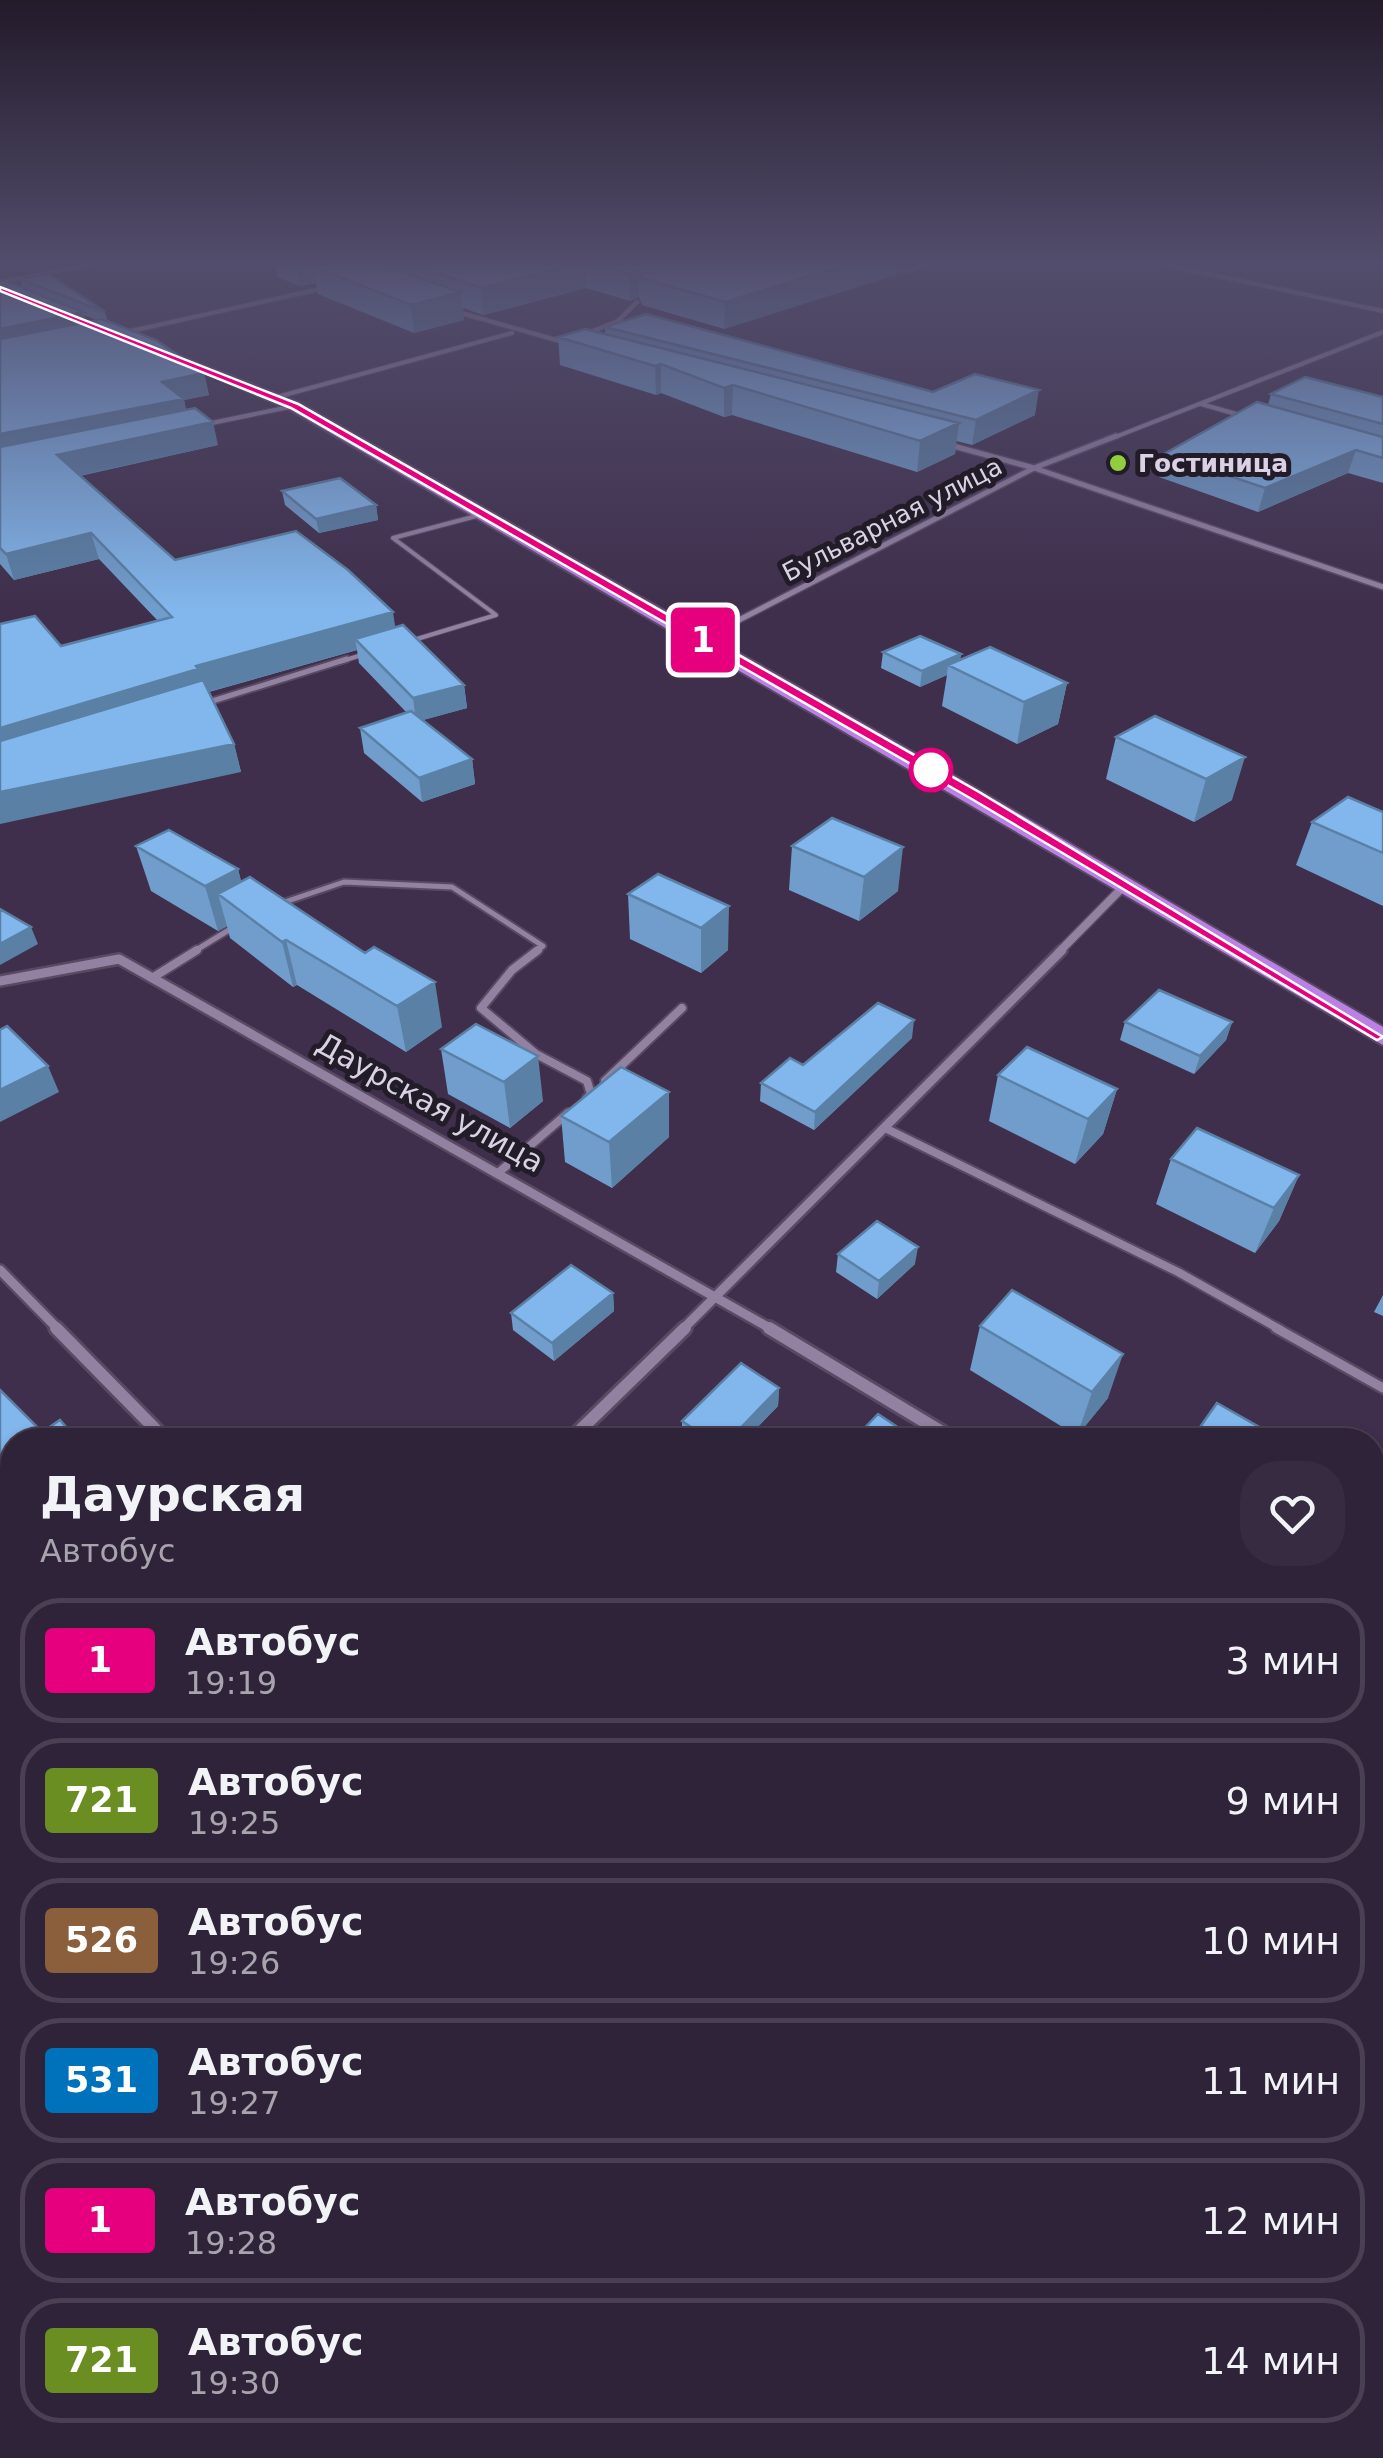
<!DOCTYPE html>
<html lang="ru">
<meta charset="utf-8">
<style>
body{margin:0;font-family:"DejaVu Sans",sans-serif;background:#372b41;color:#f1f3f6;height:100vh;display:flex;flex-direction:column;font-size:38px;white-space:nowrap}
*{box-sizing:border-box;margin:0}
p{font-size:32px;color:#a7a4ae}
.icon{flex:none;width:55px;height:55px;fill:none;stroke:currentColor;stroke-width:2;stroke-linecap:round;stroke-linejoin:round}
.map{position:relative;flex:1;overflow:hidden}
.sheet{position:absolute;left:0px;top:1428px;width:1385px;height:1032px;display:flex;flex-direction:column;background:#2f2339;border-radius:40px 40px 0 0;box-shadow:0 2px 8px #0004,0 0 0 2px #4a4053}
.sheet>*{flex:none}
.badge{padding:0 20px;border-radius:8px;font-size:35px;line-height:65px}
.map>.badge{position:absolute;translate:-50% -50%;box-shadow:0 0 0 5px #fff}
.round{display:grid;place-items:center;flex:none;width:105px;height:105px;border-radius:40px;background:#372b41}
.overview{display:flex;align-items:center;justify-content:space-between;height:170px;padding:0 40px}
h1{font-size:48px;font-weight:700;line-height:75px}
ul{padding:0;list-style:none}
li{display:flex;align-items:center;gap:30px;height:125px;margin:0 20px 15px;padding:0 20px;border:5px solid #4a4053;border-radius:40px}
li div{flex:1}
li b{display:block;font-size:38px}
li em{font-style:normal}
li .badge{min-width:110px;font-weight:700;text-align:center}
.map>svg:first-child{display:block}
</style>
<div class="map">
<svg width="1383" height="2458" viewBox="0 0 1383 2458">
<rect width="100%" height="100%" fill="#3f2f4c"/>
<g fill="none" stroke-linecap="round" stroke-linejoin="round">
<g stroke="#594a63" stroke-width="6">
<path id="service-far3" d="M885 265 907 271 926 265
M588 333 618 321 637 302
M407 642 496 615 393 538 484 514
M339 662 365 654"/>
</g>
<g stroke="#594a63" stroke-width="9">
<path id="service-far2" d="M206 703 347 659
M276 905 344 882 452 887 543 946 535 952
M193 952 237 925"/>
</g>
<g stroke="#594a63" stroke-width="12">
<path id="service-far1" d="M538 950 512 970 481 1008 536 1054 587 1081 591 1094 587 1098
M152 978 197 950
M605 1081 682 1008
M887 1129 1178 1272 1281 1330
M498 1173 568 1113"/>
</g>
<g stroke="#594a63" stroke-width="14">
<path id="service" d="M1276 1328 1383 1388"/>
</g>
<g stroke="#594a63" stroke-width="6">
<path id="minor-far5" d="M1166 265 1383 311
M0 282 88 265
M454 311 567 343
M122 333 329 287
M277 397 512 333
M1201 404 1247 417
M202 425 294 406
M1110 439 1383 332"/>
</g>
<g stroke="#594a63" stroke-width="8">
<path id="minor-far4" d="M946 444 1034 468 1383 587
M702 639 1034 468 1116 436"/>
</g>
<g stroke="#594a63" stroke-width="11">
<path id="minor-far3" d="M1059 952 1125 885"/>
</g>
<g stroke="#594a63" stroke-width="14">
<path id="minor-far2" d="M0 981 119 959 773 1330
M0 1270 59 1330
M682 1330 1062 950"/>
</g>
<g stroke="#594a63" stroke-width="18">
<path id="minor-far1" d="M56 1328 166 1440
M769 1328 955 1440
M570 1440 685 1328
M1372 1691 1383 1698"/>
</g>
<g stroke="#594a63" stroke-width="21">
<path id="minor" d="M0 1960 12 1949
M1222 2448 1233 2458"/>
</g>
<g stroke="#594a63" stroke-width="4">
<path id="trunk" d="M143 342 299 403 951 774 1383 1027V1045L289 409 143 346Z"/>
</g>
<use href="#service-far3" stroke="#9381a2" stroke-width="4"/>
<use href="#service-far2" stroke="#9381a2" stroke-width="5"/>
<use href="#service-far1" stroke="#9381a2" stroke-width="8"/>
<use href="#service" stroke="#9381a2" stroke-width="9"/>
<use href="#minor-far5" stroke="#9381a2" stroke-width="4"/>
<use href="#minor-far4" stroke="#9381a2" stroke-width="5"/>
<use href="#minor-far3" stroke="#9381a2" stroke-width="8"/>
<use href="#minor-far2" stroke="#9381a2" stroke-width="9"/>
<use href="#minor-far1" stroke="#9381a2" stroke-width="12"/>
<use href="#minor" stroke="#9381a2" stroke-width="16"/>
<use href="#trunk" fill="#ba80e4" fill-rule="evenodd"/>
</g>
<path fill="#709dcc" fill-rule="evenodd" d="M275 265H898L897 274 724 329 642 305 639 297 630 301 586 288 483 315 463 308 464 320 414 333 318 294 316 283 300 286 277 277Z
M0 279 22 288 20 279 105 312 107 321 204 373 209 395 184 400 186 410 218 445 80 476 175 560 395 628 464 685 467 708 423 720 472 759 475 784 422 802 364 753 360 728 407 713 359 663 357 650 209 692 234 744 241 772 61 646 157 620 99 559 14 580 0 564ZM84 315 97 320 86 322Z
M605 327 933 392 1035 415 972 445 956 441 955 454 917 472 732 415 724 417 661 393 656 395 560 365 558 337 605 334Z
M1271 394 1383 397V483L1348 473 1258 512 1159 477 1164 454 1268 405Z
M282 491 376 505 378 520 319 533 285 505Z
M883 652 961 654 960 660 1067 683 1058 724 1017 744 942 706 947 675 920 687 881 668Z
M1155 716 1232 800 1194 822 1106 779 1116 737Z
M1383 812V906L1296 865 1312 822Z
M136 846 238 869 241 882 442 1027 406 1052 297 985 293 987 230 938 227 926 218 931 151 891Z
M792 846 898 891 859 921 789 890Z
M658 874 728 950 701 973 630 939 628 894Z
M1125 1022H1232L1226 1040 1194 1074 1120 1040Z
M912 1038 814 1130 760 1101 761 1083Z
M441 1049 543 1101 510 1128 448 1094Z
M998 1075 1117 1089 1103 1134 1075 1164 989 1121Z
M669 1092V1137L612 1188 565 1162 561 1116Z
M1171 1159 1299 1175 1279 1221 1255 1253 1156 1204Z
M838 1254 915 1264 877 1299 836 1272Z
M613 1293 614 1311 554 1361 513 1330 511 1313Z
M1383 1295V1316L1374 1312Z
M980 1326 1108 1398 1077 1436 970 1370Z
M779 1388 778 1406 745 1440H685L682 1438V1421Z
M0 1390 42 1432 77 1440H12V1508L0 1492Z
M1383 1829V1886L1372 1878V1847Z
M879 2448H967L961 2458H889Z"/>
<path fill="#5b80a6" d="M296 265H380L314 267 316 283 300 286Z
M571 265H585L586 288 483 315 481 288Z
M844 265H898L897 274 724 329 725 302Z
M639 271V297L630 301 629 275Z
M461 292 464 320 414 333 411 305Z
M83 312 89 333 0 352V329Z
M661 364V393L656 395 655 366Z
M204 373 209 395 184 400 189 422 0 460V434L162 382Z
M733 385 732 415 724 417V388Z
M1039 390 1035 415 972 445 976 420Z
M213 422 218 445 64 479 57 455Z
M959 423 955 454 917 472 920 441Z
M1356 450 1348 473 1258 512 1265 488Z
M376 505 378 520 319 533 316 519Z
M91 533 99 559 14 580 6 554Z
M393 612 397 639H355L357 650 204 693 0 759V728L196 666Z
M961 654 959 669 948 665 947 675 920 687 922 671Z
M1067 683 1058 724 1017 744 1024 702Z
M464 685 467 708 416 722 413 698Z
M234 744 241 772 0 824V792Z
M1245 757 1232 800 1194 822 1206 779Z
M472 759 475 784 422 802 419 778Z
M903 847 898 891 859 921 864 877Z
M238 869 250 914 218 894 227 926 218 931 205 886Z
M729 906 728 950 701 973V928Z
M31 927 38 944 0 965V944Z
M286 940 297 985 293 987 282 942Z
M435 982 442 1027 406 1052 397 1006Z
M914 1020 912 1038 814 1130 815 1112Z
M1232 1022 1226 1040 1194 1074 1200 1056Z
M538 1056 543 1101 510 1128 504 1082Z
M48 1066 59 1092 0 1122V1090Z
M1117 1089 1103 1134 1075 1164 1088 1119Z
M669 1092V1137L612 1188 609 1142Z
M1299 1175 1279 1221 1255 1253 1274 1208Z
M918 1247 915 1264 877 1299 879 1281Z
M613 1293 614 1311 554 1361 552 1343Z
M1123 1354 1108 1398 1077 1436 1092 1392Z
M779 1388 778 1406 745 1440H729Z
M0 2056 12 2065V2083L0 2066Z
M12 2145V2204L0 2217V2158Z
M298 2448H312L319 2458H305Z"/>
<path fill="#82b7ed" stroke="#5b80a6" stroke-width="2.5" d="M320 265H381L461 292 411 305 314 267Z
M413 265H571L481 288Z
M597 265H844L725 302 641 278 639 271 629 275Z
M49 274 105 312 20 279Z
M0 279 83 312 0 329Z
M646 314 933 392 975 374 1039 390 976 420 605 327Z
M102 319 156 340 204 373 162 382 184 399 0 434V339Z
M585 329 959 423 920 441 733 385 724 388 661 364 655 366 558 337Z
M1305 377 1383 397V424L1271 394Z
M1257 402 1383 437V458L1356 450 1265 488 1164 454Z
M195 408 213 422 57 455 175 560 296 531 348 570 393 612 196 666 198 669 0 728V624L35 616 61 646 172 617 91 533 6 554 0 548V447Z
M340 478 376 505 316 519 282 491Z
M403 625 464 685 413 698 355 639Z
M920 636 961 654 922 671 883 652Z
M990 647 1067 683 1024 702 948 665Z
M203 680 234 744 0 792V741Z
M411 711 472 759 419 778 360 728Z
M1155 716 1245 757 1206 779 1116 737Z
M1348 797 1383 812V853L1312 822Z
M832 818 903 847 864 877 792 846Z
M169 830 238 869 205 886 136 846Z
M658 874 729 906 701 928 628 894Z
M250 877 365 953 374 947 435 982 397 1006 286 940 282 942 218 894Z
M0 909 31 927 0 944Z
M1159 990 1232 1022 1200 1056 1125 1022Z
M878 1003 914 1020 815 1112 761 1083 790 1058 803 1065Z
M476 1024 538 1056 504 1082 441 1049Z
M7 1026 48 1066 0 1090V1030Z
M1027 1047 1117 1089 1088 1119 998 1075Z
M621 1067 669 1092 609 1142 561 1116Z
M1197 1128 1299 1175 1274 1208 1171 1159Z
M877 1221 918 1247 879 1281 838 1254Z
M571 1265 613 1293 552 1343 511 1313Z
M1012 1290 1123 1354 1092 1392 980 1326Z
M741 1363 779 1388 729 1440H710L682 1421Z
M0 1390 42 1432 60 1420 77 1440H12V1500L0 1484Z
M1217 1403 1282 1440H1191Z
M878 1414 917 1440H853Z
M0 2066 12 2083V2145L0 2158Z
M183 2448H298L305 2458H173Z
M898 2448H967L961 2458H907Z"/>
<linearGradient id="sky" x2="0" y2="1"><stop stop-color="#231a2a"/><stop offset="0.43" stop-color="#524d6c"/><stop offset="1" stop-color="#524d6c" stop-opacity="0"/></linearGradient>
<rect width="1383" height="610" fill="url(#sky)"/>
<path fill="#e6007e" stroke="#fff" stroke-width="2.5" d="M0 287 298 404 979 792 1383 1037 1377 1040 970 798 291 408 0 291Z"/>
<circle fill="#91cd3f" stroke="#221b28" stroke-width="4" cx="1118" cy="463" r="10"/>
<circle fill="#fff" stroke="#e6007e" stroke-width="5" cx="931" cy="770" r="20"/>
<g text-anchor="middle" stroke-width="10" stroke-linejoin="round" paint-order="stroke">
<g font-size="25" font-weight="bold" fill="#dbd1e4" stroke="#221b28" text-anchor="start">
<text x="1138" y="472">Гостиница</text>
</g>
<g font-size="25" fill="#dbd1e4" stroke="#221b28">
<text transform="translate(892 519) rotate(-27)" y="9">Бульварная улица</text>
</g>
<g font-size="30" fill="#dbd1e4" stroke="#221b28">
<text transform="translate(430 1103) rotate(29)" y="10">Даурская улица</text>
</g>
</g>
</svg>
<b class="badge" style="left:703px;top:640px;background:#e6007e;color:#fff">1</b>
<section class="sheet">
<div class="overview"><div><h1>Даурская</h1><p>Автобус</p></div><a class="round"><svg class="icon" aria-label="heart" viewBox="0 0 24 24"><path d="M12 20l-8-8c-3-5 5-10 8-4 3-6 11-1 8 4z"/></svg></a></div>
<ul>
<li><span class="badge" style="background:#e6007e;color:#fff">1</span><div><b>Автобус</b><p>19:19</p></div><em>3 мин</em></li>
<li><span class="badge" style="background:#6b8e23;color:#fff">721</span><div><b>Автобус</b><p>19:25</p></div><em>9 мин</em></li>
<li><span class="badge" style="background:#8b5e3c;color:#fff">526</span><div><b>Автобус</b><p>19:26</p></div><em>10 мин</em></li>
<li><span class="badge" style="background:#0072bc;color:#fff">531</span><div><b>Автобус</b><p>19:27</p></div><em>11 мин</em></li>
<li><span class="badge" style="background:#e6007e;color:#fff">1</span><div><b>Автобус</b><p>19:28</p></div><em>12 мин</em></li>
<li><span class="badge" style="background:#6b8e23;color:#fff">721</span><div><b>Автобус</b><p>19:30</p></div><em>14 мин</em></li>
</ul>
</section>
</div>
